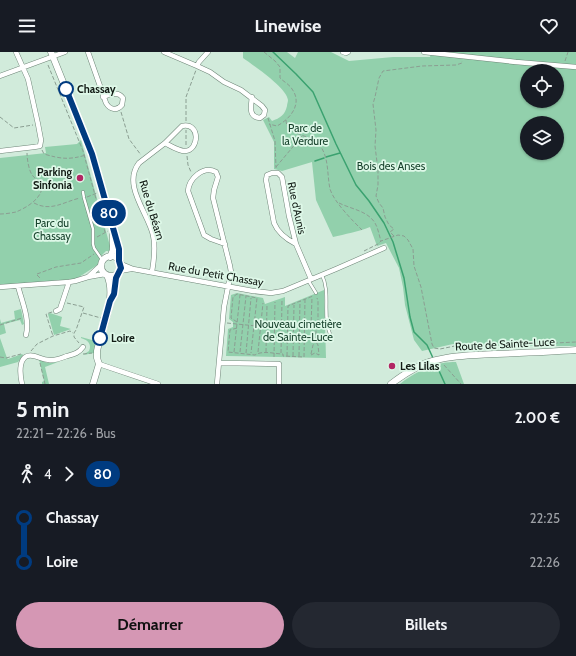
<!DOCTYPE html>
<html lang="fr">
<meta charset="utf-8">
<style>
body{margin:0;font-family:Cabin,sans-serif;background:#242831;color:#f1f3f6;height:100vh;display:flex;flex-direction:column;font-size:15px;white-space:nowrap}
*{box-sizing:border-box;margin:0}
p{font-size:13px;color:#9ea1a6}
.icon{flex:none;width:22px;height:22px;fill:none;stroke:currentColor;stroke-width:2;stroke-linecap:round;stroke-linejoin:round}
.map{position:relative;height:332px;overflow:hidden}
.sheet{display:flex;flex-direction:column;background:#171b24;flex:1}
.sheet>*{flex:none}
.badge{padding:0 8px;border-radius:13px;font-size:14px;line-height:26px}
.fabs{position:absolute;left:520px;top:12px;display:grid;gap:8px}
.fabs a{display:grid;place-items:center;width:44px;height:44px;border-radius:50%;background:#171b24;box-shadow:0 1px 3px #0004;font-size:20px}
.map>.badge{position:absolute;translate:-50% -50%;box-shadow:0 0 0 2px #fff}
.legs{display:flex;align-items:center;gap:6px;height:44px;padding:0 16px;font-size:13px}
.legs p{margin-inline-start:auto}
.summary{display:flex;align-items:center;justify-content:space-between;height:68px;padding:0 16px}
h1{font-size:22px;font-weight:800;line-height:30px}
.primary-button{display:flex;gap:8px;margin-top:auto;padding:8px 16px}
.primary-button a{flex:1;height:46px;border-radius:24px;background:#d597b4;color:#111;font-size:16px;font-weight:800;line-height:46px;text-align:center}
.primary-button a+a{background:#242831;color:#f1f3f6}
ul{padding:0 16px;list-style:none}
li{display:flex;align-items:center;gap:14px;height:44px;font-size:15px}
li i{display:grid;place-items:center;width:6px;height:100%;margin:0 5px;background:currentColor}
li i::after{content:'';width:10px;height:10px;margin:-5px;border:3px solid;border-radius:50%;background:#171b24}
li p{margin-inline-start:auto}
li:first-child i{background:linear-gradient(#0000 50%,currentColor 0)}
li:last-child i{background:linear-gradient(currentColor 50%,#0000 0)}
header{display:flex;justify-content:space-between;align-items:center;height:52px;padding:0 16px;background:#171b24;font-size:18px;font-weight:800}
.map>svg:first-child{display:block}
</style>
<header><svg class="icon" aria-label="menu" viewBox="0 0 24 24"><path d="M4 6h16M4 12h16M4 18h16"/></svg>Linewise<svg class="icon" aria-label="heart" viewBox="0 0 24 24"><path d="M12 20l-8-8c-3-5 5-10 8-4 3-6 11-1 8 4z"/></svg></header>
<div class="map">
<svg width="576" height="332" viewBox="0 0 576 332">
<rect width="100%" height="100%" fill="#d1ebdb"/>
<path fill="#92d0ac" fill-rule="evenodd" d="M243 0H287L295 6 298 0H331L349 9 393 5H430L431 0H576V294H505L453 292 422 299 414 288 405 253 403 235 399 216 386 191 377 194 370 175C358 180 345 182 333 185L316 148 312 110 282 119 274 117V90L263 68 269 65 272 69C280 66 285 63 287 54 287 52 288 50 288 48 287 36 253 13 243 6ZM527 19H557V49H527ZM527 71H557V101H527Z
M81 88 110 194 109 199H106L102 203 99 212 76 227 0 233V106L46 101 45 95 77 92Z
M324 238 326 306 226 304 228 277 233 275V270L229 267 231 243 237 241 263 246 265 252 285 245V254Z
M21 257 24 272 22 273 20 268 4 272 6 281 0 283V267L1 271 15 267 14 259Z
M50 261 62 265 60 274 71 277 54 283 48 262Z
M94 283 97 284 94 301 83 303 89 299C92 292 88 288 81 286V285L92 288Z
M0 286 7 306 8 307 22 302 23 303 18 310 0 315Z
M39 307 47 311 58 310 45 315 49 332H42V330L44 329Z
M456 310 464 332H400C412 322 428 314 443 311 447 310 452 310 456 310Z"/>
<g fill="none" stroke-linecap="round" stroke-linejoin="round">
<path stroke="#3ba270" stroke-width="1.5" d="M273 0 296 22 313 40 336 92 356 133 369 149 384 171 393 190 404 226 410 265 414 280 427 293 433 306
M326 105 340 101
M315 109 324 106
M435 310 445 332"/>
<g stroke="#6e8577" stroke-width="3.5">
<path id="service" d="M83 140 84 146 93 177V192L94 196 103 209
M322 223C331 241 322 264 330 282
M308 228 316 241"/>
</g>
<g stroke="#6e8577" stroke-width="5.5">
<path id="minor" d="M88 0 106 51C110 58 117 59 122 53L123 46C118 39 111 42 103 45
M164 0 197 14 210 20 224 30 241 38 262 54 265 58 264 63 260 66C248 65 251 54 252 45
M343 0 346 1 348 0
M424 0 516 10 576 15
M197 14 199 10 208 0
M0 24 65 0
M0 99 34 95 40 94 41 88 38 72 28 27 16 0
M296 192C286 187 278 181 274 171L266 128 267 123 272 121H278L282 125 289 164 296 192 311 227
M121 212 133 217 253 239 271 241 283 239 336 217 384 196
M120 219 131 217
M152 220C154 208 156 195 153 183 148 161 122 133 139 111L165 91 182 74C201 70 199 99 185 99 178 99 171 94 165 91
M88 225 101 213
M18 234C22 250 30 267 26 283
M0 235 69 230 75 229 88 225 105 222
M56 259 60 257 69 230
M220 311 279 312V332
M99 312 158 332
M22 332C20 323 17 300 34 304 39 305 43 308 49 308 55 309 61 306 67 304 74 302 79 301 83 295
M217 332 224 255 231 220 230 214 213 146 214 138 218 125 216 120C203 113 189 127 188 139L204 183 211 187 225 192"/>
</g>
<g stroke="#6e8577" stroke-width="7">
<path id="tertiary" d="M51 0 92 102 119 197V209
M101 214a10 10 0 1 1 20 0a10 10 0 1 1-20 0Z
M110 205 113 198V183
M114 242 117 222
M93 332 99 312 97 306V299C102 276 117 245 107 223
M391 332C404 322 419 312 436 308 455 303 474 303 494 302 521 301 549 300 576 298"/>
</g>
<path stroke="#8b9e92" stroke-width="1" stroke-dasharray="4 2" stroke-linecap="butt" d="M264 0 275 9 280 15V26C284 30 289 32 292 37 303 52 290 67 277 74L269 72
M565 9 568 0
M48 13 83 99 105 180
M121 60 129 87 141 103
M0 65 14 76 33 73
M268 66 275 89 276 116
M286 68C286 84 313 82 321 95 329 107 327 123 330 137 334 150 352 168 362 178
M186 69V45L196 18
M186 93V78
M42 98 44 102C61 107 69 108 86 103
M187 104 188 113 191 120
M276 115 302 84
M87 145 97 141
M34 151C51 160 63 150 80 146
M339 151C351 157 368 159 375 171 378 176 379 183 381 189
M0 162C5 162 11 161 16 160 28 155 46 144 41 130 39 128 35 127 33 124 29 120 27 107 27 101
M394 184 390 180 394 177 389 173 385 165 383 156 379 151 376 144 378 133V118L375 94 376 78 373 52 375 45 379 26 383 19 422 14 456 13 462 11V9
M97 185 108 179
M364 199 378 192 381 189 398 183 404 184 408 188 413 197 414 214 421 235 432 292 434 296 440 297 460 293H513L576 290
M37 222 56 215 81 211 94 202
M37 223 41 227
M67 251 84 255 76 278 74 281V285L79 291
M52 260 46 262 53 284
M83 261 101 266
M237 270 231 266 233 245 237 242 257 246 251 301
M227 271 266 275 318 276V249L317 246
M0 273 22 266
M311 275 312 245
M237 276 230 278 228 300 255 303C263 298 275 302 283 302V304L304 305 305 247
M31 299 37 292 53 284 70 279 73 281
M234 300 240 243
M240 300 246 244
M258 300 263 251
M266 300 267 253
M246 301 251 246
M281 301 282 248
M83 302 92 301
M311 302 313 293 315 290
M311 303 315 301 319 303 318 293 316 290V277
M287 304 288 254 313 244
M293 304 294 253
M299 304 300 249
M0 305 6 306 21 302
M274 305 275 250
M40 311 45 332
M444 313 461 332"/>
<use href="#service" stroke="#fff" stroke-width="2.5"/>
<use href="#minor" stroke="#fff" stroke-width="4.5"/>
<use href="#tertiary" stroke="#fff" stroke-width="6"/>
</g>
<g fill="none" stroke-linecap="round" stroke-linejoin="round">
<g stroke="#fff" stroke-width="9">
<path id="line-1" d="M66 37 92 102 119 197V209L121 216 116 226 114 242 110 249 100 286"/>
</g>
<use href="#line-1" stroke="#003b80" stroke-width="6"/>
</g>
<g fill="#fff" stroke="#003b80" stroke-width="2">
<circle cx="66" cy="37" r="7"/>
<circle cx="100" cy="286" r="7"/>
</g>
<g fill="#b22764" stroke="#def8e8" stroke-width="1.5">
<circle cx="80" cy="126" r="4"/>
<circle cx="392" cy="314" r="4"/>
</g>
<g text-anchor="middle" stroke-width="3.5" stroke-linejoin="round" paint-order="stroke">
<g font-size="11" font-weight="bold" fill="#121b15" stroke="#def8e8" text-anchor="start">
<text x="77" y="41">Chassay</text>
<text x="111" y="290">Loire</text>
</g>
<g font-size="11" fill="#18432d" stroke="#def8e8">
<text x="305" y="80">Parc de<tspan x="305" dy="13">la Verdure</tspan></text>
<text x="391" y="118">Bois des Anses</text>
<text x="52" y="175">Parc du<tspan x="52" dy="13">Chassay</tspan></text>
<text x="298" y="276">Nouveau cimetière<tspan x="298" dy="13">de Sainte-Luce</tspan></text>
</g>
<g font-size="11" font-weight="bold" fill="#121b15" stroke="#def8e8" text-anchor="end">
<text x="72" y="124">Parking<tspan x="72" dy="13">Sinfonia</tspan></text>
<text x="400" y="318" text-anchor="start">Les Lilas</text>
</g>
<g font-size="11" fill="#121b15" stroke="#def8e8">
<text transform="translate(297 156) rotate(78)" y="4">Rue d'Aunis</text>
<text transform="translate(152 158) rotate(73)" y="4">Rue du Béarn</text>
<text transform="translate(216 222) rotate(10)" y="4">Rue du Petit Chassay</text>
<text transform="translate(505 292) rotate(-3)" y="4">Route de Sainte-Luce</text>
</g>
</g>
</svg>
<div class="fabs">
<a><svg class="icon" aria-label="locate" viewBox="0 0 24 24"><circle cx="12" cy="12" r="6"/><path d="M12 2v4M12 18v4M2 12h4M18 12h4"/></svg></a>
<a><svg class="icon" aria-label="layers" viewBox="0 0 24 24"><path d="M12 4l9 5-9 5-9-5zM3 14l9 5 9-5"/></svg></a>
</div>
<b class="badge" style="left:109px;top:161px;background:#003b80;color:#fff">80</b>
</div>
<section class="sheet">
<div class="summary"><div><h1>5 min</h1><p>22:21 – 22:26 · Bus</p></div><b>2.00 €</b></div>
<div class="legs"><svg class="icon" aria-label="walk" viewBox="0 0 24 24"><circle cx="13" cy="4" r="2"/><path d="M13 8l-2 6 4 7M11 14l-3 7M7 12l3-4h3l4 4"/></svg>4<svg class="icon" aria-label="forward" viewBox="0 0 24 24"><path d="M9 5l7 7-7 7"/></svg><b class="badge" style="background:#003b80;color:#fff">80</b></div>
<ul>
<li><i style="color:#003b80"></i><b>Chassay</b><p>22:25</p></li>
<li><i style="color:#003b80"></i><b>Loire</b><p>22:26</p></li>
</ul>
<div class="primary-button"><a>Démarrer</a><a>Billets</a></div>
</section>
